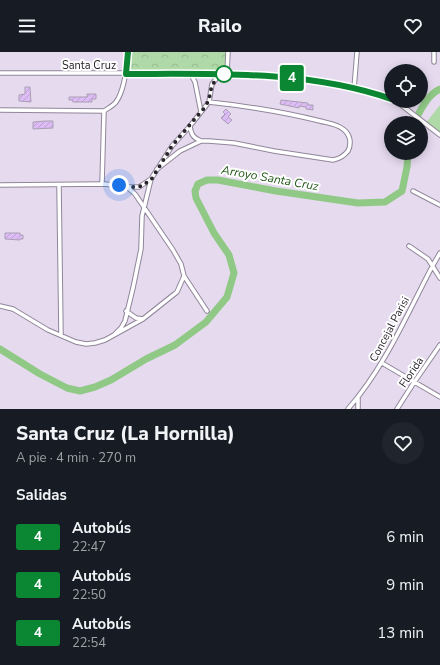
<!DOCTYPE html>
<html lang="es">
<meta charset="utf-8">
<style>
body{margin:0;font-family:"Nunito Sans",sans-serif;background:#20242c;color:#f1f3f6;height:100vh;display:flex;flex-direction:column;font-size:15px;white-space:nowrap}
*{box-sizing:border-box;margin:0}
p{font-size:13px;color:#9ea1a6}
.icon{flex:none;width:22px;height:22px;fill:none;stroke:currentColor;stroke-width:2;stroke-linecap:round;stroke-linejoin:round}
.map{position:relative;height:357px;overflow:hidden}
.drawer{display:flex;flex-direction:column;background:#171b24;flex:1}
.drawer>*{flex:none}
.badge{padding:0 8px;border-radius:3px;font-size:14px;line-height:26px}
.controls{position:absolute;left:384px;top:12px;display:grid;gap:8px}
.controls a{display:grid;place-items:center;width:44px;height:44px;border-radius:50%;background:#171b24;box-shadow:0 2px 10px #0003;font-size:20px}
.you{position:absolute;width:20px;height:20px;margin:-10px;border:3px solid #fff;border-radius:50%;background:#1a73e8;box-shadow:0 0 0 6px #1a73e833}
.map>.badge{position:absolute;translate:-50% -50%;box-shadow:0 0 0 2px #fff}
h2{padding:0 16px;font-size:15px;line-height:36px}
.round{display:grid;place-items:center;flex:none;width:42px;height:42px;border-radius:21px;background:#20242c}
.headline{display:flex;align-items:center;justify-content:space-between;height:68px;padding:0 16px}
h1{font-size:19px;font-weight:800;line-height:30px}
ul{padding:0;list-style:none}
li{display:flex;align-items:center;gap:12px;height:48px;padding:0 16px}
li div{flex:1}
li b{display:block;font-size:15px}
li em{font-style:normal}
li .badge{min-width:44px;font-weight:700;text-align:center}
header{display:flex;justify-content:space-between;align-items:center;height:52px;padding:0 16px;background:#171b24;font-size:18px;font-weight:800}
.map>svg:first-child{display:block}
</style>
<header><svg class="icon" aria-label="menu" viewBox="0 0 24 24"><path d="M4 6h16M4 12h16M4 18h16"/></svg>Railo<svg class="icon" aria-label="heart" viewBox="0 0 24 24"><path d="M12 20l-8-8c-3-5 5-10 8-4 3-6 11-1 8 4z"/></svg></header>
<div class="map">
<svg width="440" height="357" viewBox="0 0 440 357">
<defs>
<pattern id="park-crowns" width="20" height="18" patternUnits="userSpaceOnUse"><rect width="20" height="18" fill="#afdaa8"/><path d="M2 6a3 3 0 1 1 6 0M12 15a3 3 0 1 1 6 0" fill="none" stroke="#97bb91"/></pattern>
<pattern id="building-hatch" width="6" height="6" patternUnits="userSpaceOnUse"><rect width="6" height="6" fill="#ddbcf6"/><path d="M-1 1l2-2M0 6l6-6M5 7l2-2" fill="none" stroke="#bea1d3"/></pattern>
</defs>
<rect width="100%" height="100%" fill="#e6daef"/>
<path fill="#afdaa8" d="M440 53V83L425 72Z"/>
<path fill="url(#park-crowns)" d="M128 0H228L227 22H126Z"/>
<g fill="none" stroke-linecap="round" stroke-linejoin="round">
<path stroke="#90c986" stroke-width="7" d="M414 71C420 59 427 43 440 37
M0 297 40 322 67 336 80 339 95 335 111 328 146 307 175 293 206 270 227 245 234 221 229 203 214 181 196 146 195 139 198 132 207 128H218L276 139 358 151 385 150 402 139 407 115 408 101"/>
</g>
<path fill="url(#building-hatch)" stroke="#aa9fb3" d="M25 35H30L31 50 19 49V43L25 42Z
M87 42H96V47H92V50H73L72 48H69V45H87Z
M281 48 308 51V53H313V58L306 57V55L299 54V56L280 52Z
M226 57 231 62 228 65 232 68 228 72 221 66 225 62 223 60Z
M45 69H53V76L33 77V70Z
M5 181H20V183H23V187H20V188L5 187Z"/>
<g fill="none" stroke-linecap="round" stroke-linejoin="round">
<g stroke="#908699" stroke-width="5.5">
<path id="street" d="M434 10V0
M0 21H190L303 26 350 36 391 47
M190 21 195 30 201 60
M227 22 228 0
M354 37 357 0
M396 49 440 83
M209 50 212 32 220 22
M0 58 104 59
M190 74C191 82 193 86 201 89
M102 132 104 59C108 56 113 54 116 50 125 38 127 14 128 0
M0 133 105 132 127 135 135 142 173 198 181 212 184 224 207 259
M59 133 61 283
M127 135H139L151 127
M413 139 440 153
M409 194 428 207 440 226
M0 254 13 257 48 278 76 290 86 292 95 291 105 288 143 267 177 240 184 224
M126 259 136 266 143 267
M115 282 121 276 125 269 133 236 141 197 142 164 151 127 172 94 190 74 209 50C246 54 284 60 320 69 327 71 337 72 343 77 350 82 352 91 348 99 344 104 339 107 333 108L274 99 234 91 209 89H201L180 99 157 117
M382 311 440 345
M348 357C385 315 407 262 433 213L440 201
M358 357V346
M397 357 413 332 440 293"/>
</g>
<use href="#street" stroke="#fff" stroke-width="3.5"/>
</g>
<g fill="none" stroke-linecap="round" stroke-linejoin="round">
<g stroke="#fff" stroke-width="9">
<path id="line" d="M128 0 126 22C213 22 308 18 391 47"/>
</g>
<use href="#line" stroke="#0b8733" stroke-width="6"/>
<path stroke="#2a252d" stroke-width="4" stroke-dasharray="0 7.2" d="M119 133 127 135H139L151 128 172 94 205 55C215 39 205 34 224 22"/>
</g>
<circle fill="#fff" stroke="#0b8733" stroke-width="2" cx="224" cy="22" r="8"/>
<g text-anchor="middle" stroke-width="4" stroke-linejoin="round" paint-order="stroke">
<g font-size="11" fill="#2a252d" stroke="#fff">
<text x="89" y="17">Santa Cruz</text>
<text transform="translate(389 277) rotate(-62)" y="4">Concejal Parisi</text>
<text transform="translate(411 320) rotate(-56)" y="4">Florida</text>
</g>
<g font-size="12" font-style="italic" fill="#23591a" stroke="#fff">
<text transform="translate(270 126) rotate(10)" y="4">Arroyo Santa Cruz</text>
</g>
</g>
</svg>
<div class="controls">
<a><svg class="icon" aria-label="locate" viewBox="0 0 24 24"><circle cx="12" cy="12" r="6"/><path d="M12 2v4M12 18v4M2 12h4M18 12h4"/></svg></a>
<a><svg class="icon" aria-label="layers" viewBox="0 0 24 24"><path d="M12 4l9 5-9 5-9-5zM3 14l9 5 9-5"/></svg></a>
</div>
<div class="you" style="left:119px;top:133px"></div>
<b class="badge" style="left:292px;top:26px;background:#0b8733;color:#fff">4</b>
</div>
<section class="drawer">
<div class="headline"><div><h1>Santa Cruz (La Hornilla)</h1><p>A pie · 4 min · 270 m</p></div><a class="round"><svg class="icon" aria-label="heart" viewBox="0 0 24 24"><path d="M12 20l-8-8c-3-5 5-10 8-4 3-6 11-1 8 4z"/></svg></a></div>
<h2>Salidas</h2>
<ul>
<li><span class="badge" style="background:#0b8733;color:#fff">4</span><div><b>Autobús</b><p>22:47</p></div><em>6 min</em></li>
<li><span class="badge" style="background:#0b8733;color:#fff">4</span><div><b>Autobús</b><p>22:50</p></div><em>9 min</em></li>
<li><span class="badge" style="background:#0b8733;color:#fff">4</span><div><b>Autobús</b><p>22:54</p></div><em>13 min</em></li>
</ul>
</section>
